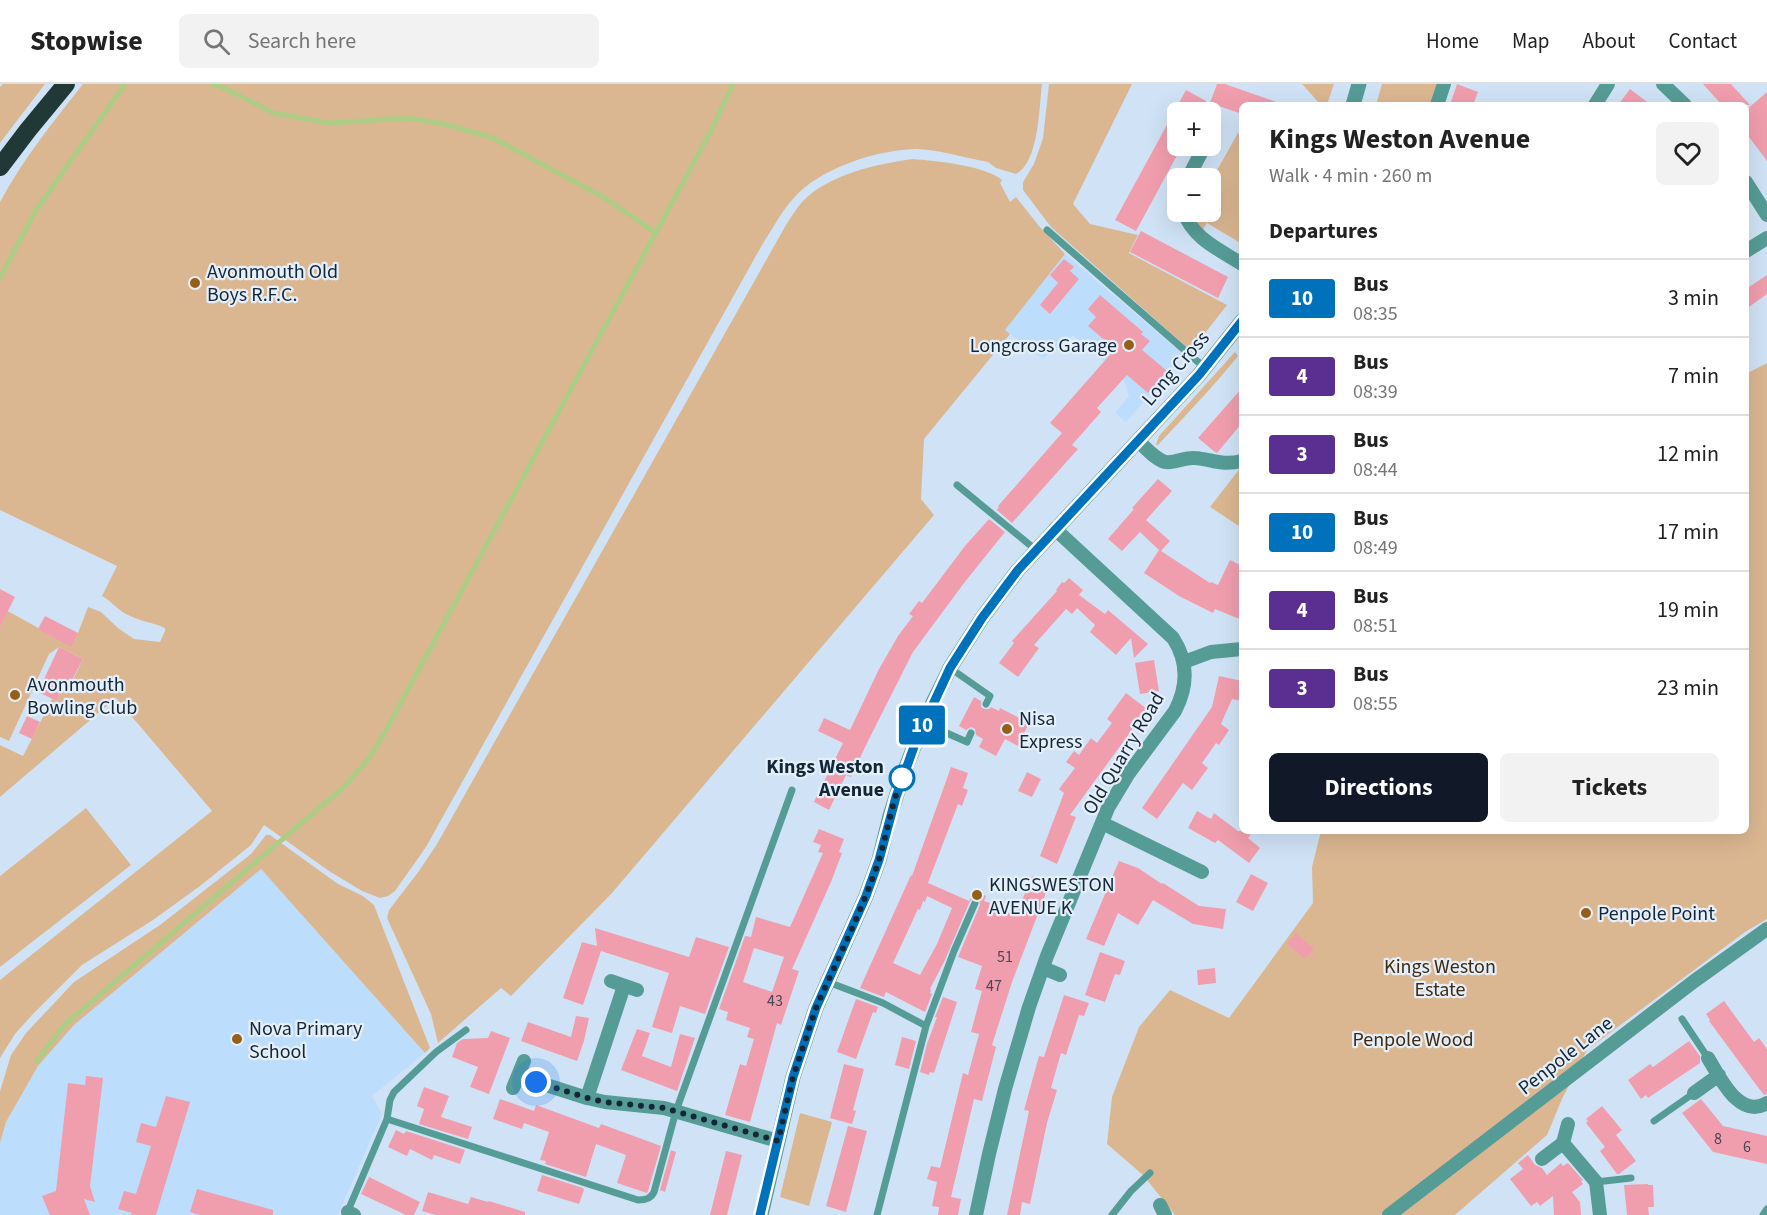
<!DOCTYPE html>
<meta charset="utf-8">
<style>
body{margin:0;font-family:"Source Sans 3",sans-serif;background:#f2f2f2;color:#222;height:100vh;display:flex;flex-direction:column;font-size:22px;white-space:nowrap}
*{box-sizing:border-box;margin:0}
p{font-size:20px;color:#767676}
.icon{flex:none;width:33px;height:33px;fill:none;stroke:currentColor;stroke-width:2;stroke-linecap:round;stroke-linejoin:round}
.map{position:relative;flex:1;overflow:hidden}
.drawer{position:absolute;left:1239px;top:18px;width:510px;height:732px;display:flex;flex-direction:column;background:#fff;border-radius:9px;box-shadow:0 6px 24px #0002}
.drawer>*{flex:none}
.badge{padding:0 12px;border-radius:4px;font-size:21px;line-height:39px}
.buttons{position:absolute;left:1167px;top:18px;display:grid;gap:12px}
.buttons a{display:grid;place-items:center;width:54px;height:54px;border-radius:9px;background:#fff;box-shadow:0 6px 24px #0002;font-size:30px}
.you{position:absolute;width:30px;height:30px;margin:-15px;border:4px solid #fff;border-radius:50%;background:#1a73e8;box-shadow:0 0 0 9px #1a73e833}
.map>.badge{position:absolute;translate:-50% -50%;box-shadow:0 0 0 3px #fff}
h2{padding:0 30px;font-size:22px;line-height:54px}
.round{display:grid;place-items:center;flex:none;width:63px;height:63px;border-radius:9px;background:#f2f2f2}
.overview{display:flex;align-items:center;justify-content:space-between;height:102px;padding:0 30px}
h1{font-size:28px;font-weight:700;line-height:45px}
.button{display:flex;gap:12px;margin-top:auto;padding:12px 30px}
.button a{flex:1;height:69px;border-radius:9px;background:#111827;color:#fff;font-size:24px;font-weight:700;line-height:69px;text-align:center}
.button a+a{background:#f2f2f2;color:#222}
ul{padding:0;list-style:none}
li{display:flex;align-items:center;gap:18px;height:78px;padding:0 30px;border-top:2px solid #e0e0e0}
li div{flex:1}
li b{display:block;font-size:22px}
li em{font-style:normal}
li .badge{min-width:66px;font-weight:700;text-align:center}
header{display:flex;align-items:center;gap:36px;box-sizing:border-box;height:84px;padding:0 30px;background:#fff;border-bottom:2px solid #e0e0e0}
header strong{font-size:28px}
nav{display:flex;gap:33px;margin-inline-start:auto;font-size:21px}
.search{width:420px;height:54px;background:#f2f2f2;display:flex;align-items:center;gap:15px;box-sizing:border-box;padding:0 21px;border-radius:9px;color:#767676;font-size:22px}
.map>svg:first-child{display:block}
</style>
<header>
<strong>Stopwise</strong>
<div class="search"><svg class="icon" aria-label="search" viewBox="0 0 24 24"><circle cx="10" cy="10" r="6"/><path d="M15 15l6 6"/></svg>Search here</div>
<nav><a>Home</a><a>Map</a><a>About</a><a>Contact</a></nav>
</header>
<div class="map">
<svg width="1767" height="1131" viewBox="0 0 1767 1131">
<rect width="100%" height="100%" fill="#d0e3f6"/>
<path fill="#bdddfd" d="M1065 170 1184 271 1126 338 1115 329 1129 312 1123 293 1073 251 1043 275 1005 246Z
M261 785 425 969 372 1012 382 1030 338 1131H0V1059L6 1038 38 982 74 941Z"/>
<path fill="#dbb791" d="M3 0H45L0 59V3Z
M83 0H1042C1039 24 1039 78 1016 90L996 84 988 78C965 74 937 65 915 65 876 66 818 85 793 115 781 128 772 146 762 161L426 763 395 807 388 812 380 814 362 807 329 787 264 741 251 761 200 802 153 836 82 881 32 931 15 950 0 974V896L212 727 116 614 0 713V661L23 672 52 615 57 617 64 602 73 596 83 575 59 563 49 570 9 657 0 653V530L4 525 71 562 78 549 88 523 101 528 118 544 134 555 160 558 165 547V544C152 538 138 537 126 530 118 526 111 517 102 512L117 482 0 426V118C23 75 53 38 83 0Z
M1049 0H1132L1073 120 1090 140 1138 151 1129 169 1227 221 1191 267 1051 143 1023 106V98L1034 80 1043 54Z
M1302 0H1334L1327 21H1321Z
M1382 0H1440L1433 21H1376Z
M1238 49 1242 51V160L1207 139 1201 148 1194 138 1192 129 1210 128 1211 97Z
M913 75C936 77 984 81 1002 96L1000 99 1010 118 1016 113 1039 142 1065 170 1005 246 1010 250 924 355 921 415 934 431 612 809 511 912 501 904 438 959 431 930 387 834 389 826 419 787 437 760 786 141C791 133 796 125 802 118 829 90 876 80 913 75Z
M1235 268 1238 272C1213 303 1185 332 1158 361H1156L1159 352Z
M1767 279V835L1745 848 1587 966 1562 1015 1547 1051 1455 1131H1175L1143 1091 1107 1060 1112 1013 1139 943 1170 906 1229 934 1313 819 1312 783 1321 747H1746V290Z
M1241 383H1242V444L1210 423Z
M86 724 131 781 0 883V792Z
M266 751H270L338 800 363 812 374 821 430 964 425 969 261 785 74 941 38 982 6 1038 0 1059V1007L11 971 26 949 74 898 160 841 251 770Z
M800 1029 832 1038 809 1122 780 1113Z"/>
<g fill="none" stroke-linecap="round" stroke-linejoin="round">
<path stroke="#adcc86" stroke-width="5" d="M212 0 220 2 274 29 330 39 408 34 445 40 493 54 605 114 656 149
M0 194 36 126 125 0
M37 977 64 941 344 703 369 674 385 648 711 47 733 0"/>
</g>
<path fill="#f09ead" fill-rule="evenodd" d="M1217 0H1225L1279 19V21H1242V30L1210 19Z
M1457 0 1478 8 1473 21H1450Z
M1703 0H1731L1750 21H1722Z
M1630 5 1651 21H1618Z
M1186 6 1206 17 1200 28H1178V62H1182L1136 147 1115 136Z
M1767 8V77L1746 49V26Z
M1141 147 1228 193 1218 214 1130 168Z
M1064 175 1074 183 1070 187 1079 195 1050 230 1040 221 1058 199 1050 191Z
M1767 191V210L1746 225V205Z
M1100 211 1143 248 1141 250 1150 257 1142 266 1167 287 1148 309 1127 291 1097 324 1101 328 1072 361 1078 365 1012 439 997 426 999 423 998 422 1062 349 1050 339 1115 265 1088 242 1096 233 1088 225Z
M1242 304V339L1217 369 1215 368 1198 354Z
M1158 395 1172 407 1146 436 1170 457 1161 467 1210 499 1211 498 1218 501 1230 476 1242 482V536L1215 525 1213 529 1179 512 1144 489 1159 466 1160 467 1140 448 1122 467 1108 455 1134 425 1132 424Z
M989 435 1005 448 964 499 913 568 868 657 851 693 846 691 829 726 814 718 843 659 818 647 824 634 850 646 879 585 898 552 913 532 909 530 919 517 922 519 965 462Z
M1069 494 1083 506 1079 511 1105 530 1108 526 1148 560 1134 574 1131 554 1116 571 1090 548 1095 541 1077 524 1072 530 1066 525 1034 561 1039 564 1018 593 999 579 1014 559 1012 557 1057 507 1056 506 1062 498 1064 499Z
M0 505 15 513 0 543Z
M45 532 78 549 71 563 38 545Z
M59 563 83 575 72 596 68 604 64 602 57 617 38 608Z
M1154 576 1159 607 1140 610 1135 579Z
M1219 592 1242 597V617L1232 615 1221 640 1229 646 1219 661 1216 659 1202 679 1208 684 1192 706 1183 699 1157 735 1142 724 1212 623Z
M1126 609 1147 625 1070 731 1076 733 1057 780 1040 772 1064 709 1059 705 1075 684 1066 678 1074 667 1079 671 1091 654 1097 659 1112 639 1107 635Z
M974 613 981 617V623L984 625H989L991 623 999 627 1000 624 1029 639 1018 662 1005 655 996 672 979 663 983 655 976 651 975 645 971 643 966 646 959 642Z
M27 632 40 638 32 655 19 649Z
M951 683 968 689 963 704 968 706 962 722 958 720 928 799 969 817 975 807 986 812 984 817 990 819 989 822 1016 831 1032 792 1050 798 1012 898 992 961 996 963 982 1017 974 1015 951 1113 961 1115 958 1131H938L939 1123 932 1122 937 1098 927 1095 931 1082 940 1084 963 989 968 991 979 950 971 948 982 907 975 905 982 882 958 873 980 821 979 815 974 814 970 817 945 876 930 905 931 906 930 909 932 910 925 928 886 908 884 913 860 904 911 791 912 792ZM927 812 952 824 937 860 920 891 893 879 918 825 920 826 923 817 925 818Z
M1027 688 1041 695 1032 713 1018 707Z
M1197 727 1211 735 1214 729 1238 747H1253L1248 754 1260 764 1249 779 1218 756 1215 759 1188 744Z
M819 745 844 755 839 768 842 769 831 798 792 885 799 887 781 941 777 939 750 1038 725 1031 740 980 746 982 754 955 747 953 750 944 726 936 728 928 719 925 745 852 751 853 756 833 790 843 823 769 818 768 821 761 813 758ZM754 864 784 873 772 908 743 898Z
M1119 777 1138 784 1162 800 1163 799 1199 822 1226 825 1223 845 1193 840 1153 816 1138 841 1118 829 1104 862 1086 855Z
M1251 790 1268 799 1253 827 1236 818Z
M595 844 689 873 696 853 729 863 705 930 680 922 672 949 652 943 669 889 601 867 583 921 563 914 582 858 597 862Z
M1296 849 1314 865 1305 875 1287 860Z
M1100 868 1125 877 1120 891 1115 890 1105 918 1085 911Z
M1215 884 1216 899 1198 901 1197 886Z
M1064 911 1089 919 1084 932 1079 931 1066 971 1061 969 1051 1004 1057 1006 1047 1039 1030 1120 1022 1118 1020 1131H1007L1029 1027 1024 1026 1039 972 1044 973Z
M943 913 957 918 934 989 930 988 929 991 920 988 927 960 937 933H935Z
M856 915 878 923 876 929 873 928 856 975 837 968Z
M1724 917 1754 958 1759 954 1767 965V1010L1764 1011 1757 1002 1709 937 1710 936 1706 930Z
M576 932 589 934 584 957 577 977 521 957 528 938 571 953Z
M637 945 650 949 642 972 671 983 680 950 695 954 677 1007 621 986Z
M491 947 510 954 489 1010 470 1003 478 983 452 973 457 959 463 955 488 954Z
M902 953 916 957 909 985 895 981Z
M1689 957 1700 972V979L1648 1014 1646 1011 1641 1015 1628 996 1650 980 1653 983Z
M844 980 864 985 853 1026 856 1027 852 1040 830 1034Z
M86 992 103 994 90 1102 95 1118 84 1115 90 1131H50L42 1112 56 1107 68 999 85 1001Z
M424 1003 449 1012 441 1033 472 1043 468 1055 419 1040 424 1025 417 1022Z
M166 1012 190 1018 156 1131H131L132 1129 118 1125 124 1107 136 1110 151 1062 136 1058 141 1039 156 1043Z
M500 1015 534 1027 536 1021 599 1044 601 1040 661 1062 648 1107 647 1109 617 1099 626 1071 596 1060 586 1093 545 1080 546 1077 540 1076 549 1048 524 1039 522 1045 493 1035Z
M1701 1015 1723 1042 1767 1052V1080L1713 1068 1682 1029Z
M1602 1022 1622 1046 1616 1051 1636 1077 1619 1090H1617L1600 1067 1605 1063 1586 1039 1588 1037 1586 1035Z
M848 1042 867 1047 846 1128 826 1122Z
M396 1046 404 1050 406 1047 465 1066 460 1080 434 1071 432 1076 410 1065 407 1072 388 1063Z
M671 1066 676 1068 665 1108 660 1106Z
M726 1067 742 1071 727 1131H710Z
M1528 1071 1535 1081 1542 1084 1547 1091 1561 1079 1563 1082 1568 1079 1583 1096 1581 1097 1583 1100 1572 1108 1580 1118 1581 1131H1554L1553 1112 1540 1122 1537 1118 1531 1122 1510 1095 1523 1085 1518 1079Z
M542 1091 583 1104 584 1106 579 1120 537 1107Z
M369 1093 420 1118 414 1131H406L361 1110Z
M1648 1100V1101H1653L1654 1123H1648L1649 1131H1627L1624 1101Z
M197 1105 273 1126V1131H200L190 1128Z
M428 1108 468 1120 471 1113 488 1118 489 1117 525 1128V1131H436L422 1127Z"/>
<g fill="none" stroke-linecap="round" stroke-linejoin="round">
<path stroke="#569c96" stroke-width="7" d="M1047 146 1205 284
M957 401 1036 466
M950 584 990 612 986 620
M924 639 967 658 971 649
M828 898 883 919 926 942
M1682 935 1708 974
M387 1035 638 1116C645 1116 651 1115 654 1108L676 1027 792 706
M1654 1037 1694 1009
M1596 1098 1631 1094
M347 1129 387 1035 390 1016 394 1008 436 968 466 946
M877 1131 926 942 954 867 975 819
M1112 1131 1131 1107 1150 1089
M1763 1131 1767 1125"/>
<path stroke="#569c96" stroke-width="14" d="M1663 0 1685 21
M1437 21 1444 0
M1595 21 1608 0
M1188 94 1204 63
M1746 98 1767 131
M1184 128C1192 154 1220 166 1242 180
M1746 167 1767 154
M1138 357C1146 364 1155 375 1165 378 1174 380 1185 373 1194 374 1213 375 1220 382 1242 377
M1184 578 1211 568 1242 565
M1102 739 1202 788
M1043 884 1060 891
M611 897 637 906
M1708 974C1720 993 1739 1036 1767 1019
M518 992 587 1014 605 1018 664 1024 778 1057
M513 1004 524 977
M1694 1009 1719 991
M587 1014 624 902
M1563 1059 1596 1098 1600 1131
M1542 1075 1563 1059 1568 1040
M1160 1121 1165 1131
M348 1128 354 1131
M976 1131 989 1070 1005 1005 1029 923 1047 872 1108 724 1129 689 1175 627C1188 602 1188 577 1173 554L1055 445
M1389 1131 1693 898 1767 845"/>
<path stroke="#569c96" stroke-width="15" d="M1353 21 1359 0
M761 1131 793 993 816 924 866 812 879 776 890 732 902 694 923 639 950 584 982 534 1018 486 1199 291 1242 237"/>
<path stroke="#203937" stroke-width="18" d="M0 83 28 46 66 0"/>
</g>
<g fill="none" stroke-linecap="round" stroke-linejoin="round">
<g stroke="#fff" stroke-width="14">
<path id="line" d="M760 1131 793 993 816 924 866 812 879 776 896 713 916 657 950 584 982 534 1018 486 1199 291 1242 237"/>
</g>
<use href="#line" stroke="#0072bc" stroke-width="9"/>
<path stroke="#142739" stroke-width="6" stroke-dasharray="0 10.8" d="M536 998 588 1014 605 1018 664 1024 778 1057 793 993 816 924C837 876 861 829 878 779 887 751 891 721 902 694"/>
</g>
<g fill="#965f17" stroke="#e5eff9" stroke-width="2">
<circle cx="195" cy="199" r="6"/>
<circle cx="1129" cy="261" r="6"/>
<circle cx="15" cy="611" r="6"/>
<circle cx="1007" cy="645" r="6"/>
<circle cx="977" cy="811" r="6"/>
<circle cx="1586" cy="829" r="6"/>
<circle cx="237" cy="955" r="6"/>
</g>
<circle fill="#fff" stroke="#0072bc" stroke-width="3" cx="902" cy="694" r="12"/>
<g text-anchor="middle" stroke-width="4.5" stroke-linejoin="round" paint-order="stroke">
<g font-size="16" fill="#4b4556">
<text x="1005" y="878">51</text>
<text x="994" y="907">47</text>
<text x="775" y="922">43</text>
<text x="1718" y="1060">8</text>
<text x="1747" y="1068">6</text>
</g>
<g font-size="20" fill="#142739" stroke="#e5eff9" text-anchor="start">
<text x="207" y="194">Avonmouth Old<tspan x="207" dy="23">Boys R.F.C.</tspan></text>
<text x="1117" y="268" text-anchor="end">Longcross Garage</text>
<text x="27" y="607">Avonmouth<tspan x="27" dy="23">Bowling Club</tspan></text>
<text x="1019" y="641">Nisa<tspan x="1019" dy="23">Express</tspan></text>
<text x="989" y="807">KINGSWESTON<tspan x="989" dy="23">AVENUE K</tspan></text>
<text x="1598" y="836">Penpole Point</text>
<text x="249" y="951">Nova Primary<tspan x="249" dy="23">School</tspan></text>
</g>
<g font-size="20" fill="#142739" stroke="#e5eff9">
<text transform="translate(1175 284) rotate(-49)" y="7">Long Cross</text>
<text transform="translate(1123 669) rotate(-59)" y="7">Old Quarry Road</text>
<text transform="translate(1565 971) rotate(-38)" y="7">Penpole Lane</text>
</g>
<g font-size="20" font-weight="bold" fill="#142739" stroke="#e5eff9" text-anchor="end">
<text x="884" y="689">Kings Weston<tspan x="884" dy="23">Avenue</tspan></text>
</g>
<g font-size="20" fill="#412a10" stroke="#e5eff9">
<text x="1440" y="889">Kings Weston<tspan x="1440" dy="23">Estate</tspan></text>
<text x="1413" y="962">Penpole Wood</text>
</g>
</g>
</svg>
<div class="buttons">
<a>+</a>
<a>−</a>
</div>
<div class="you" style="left:536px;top:998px"></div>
<b class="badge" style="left:922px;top:641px;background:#0072bc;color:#fff">10</b>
<section class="drawer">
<div class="overview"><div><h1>Kings Weston Avenue</h1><p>Walk · 4 min · 260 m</p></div><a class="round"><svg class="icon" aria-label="heart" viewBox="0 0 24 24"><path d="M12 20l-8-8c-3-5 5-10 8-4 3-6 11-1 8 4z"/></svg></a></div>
<h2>Departures</h2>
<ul>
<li><span class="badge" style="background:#0072bc;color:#fff">10</span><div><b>Bus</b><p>08:35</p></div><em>3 min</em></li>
<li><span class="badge" style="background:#5b2e91;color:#fff">4</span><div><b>Bus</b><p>08:39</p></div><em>7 min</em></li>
<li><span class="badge" style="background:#5b2e91;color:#fff">3</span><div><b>Bus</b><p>08:44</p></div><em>12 min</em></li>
<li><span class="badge" style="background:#0072bc;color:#fff">10</span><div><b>Bus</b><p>08:49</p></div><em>17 min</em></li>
<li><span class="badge" style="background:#5b2e91;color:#fff">4</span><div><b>Bus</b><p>08:51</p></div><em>19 min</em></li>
<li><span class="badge" style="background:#5b2e91;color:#fff">3</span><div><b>Bus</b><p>08:55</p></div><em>23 min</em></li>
</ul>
<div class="button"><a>Directions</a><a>Tickets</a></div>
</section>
</div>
